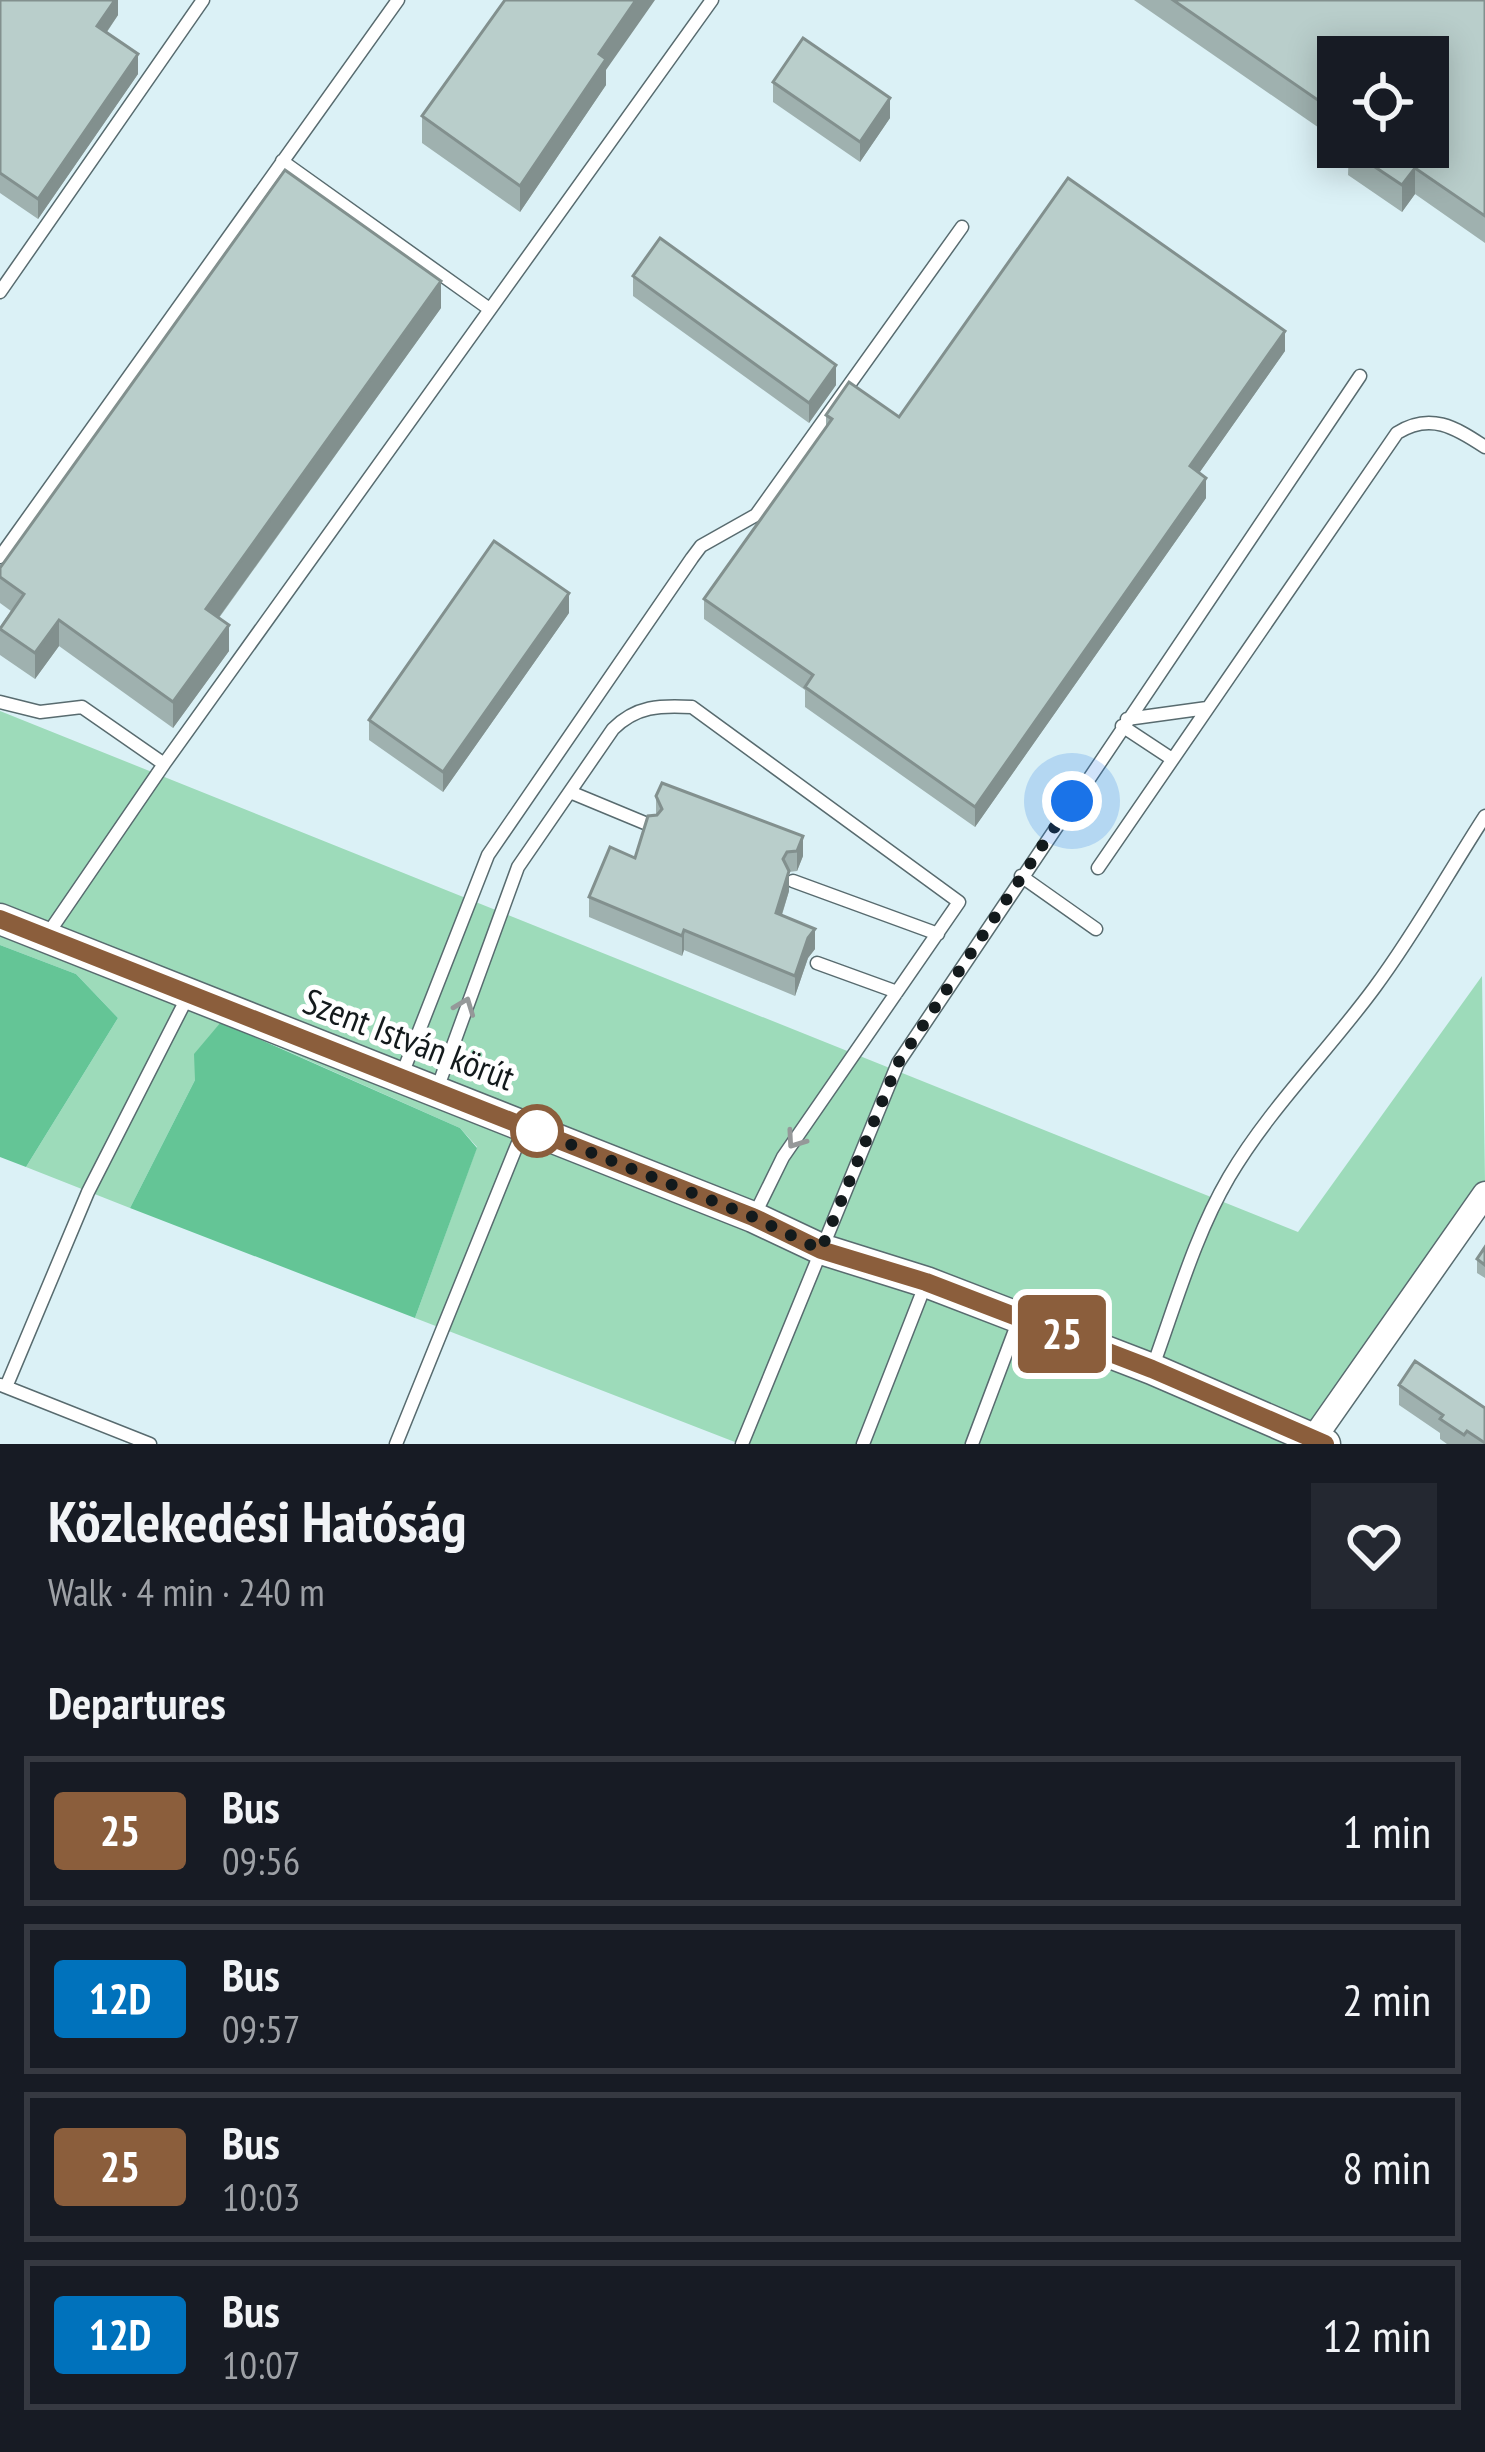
<!DOCTYPE html>
<meta charset="utf-8">
<style>
body{margin:0;font-family:"PT Sans Narrow",sans-serif;background:#242831;color:#f1f3f6;height:100vh;display:flex;flex-direction:column;font-size:45px;white-space:nowrap}
*{box-sizing:border-box;margin:0}
p{font-size:39px;color:#9ea1a6}
.icon{flex:none;width:66px;height:66px;fill:none;stroke:currentColor;stroke-width:2;stroke-linecap:round;stroke-linejoin:round}
.map{position:relative;height:1444px;overflow:hidden}
.details{display:flex;flex-direction:column;background:#171b24;flex:1}
.details>*{flex:none}
.badge{padding:0 24px;border-radius:9px;font-size:42px;line-height:78px}
.fabs{position:absolute;left:1317px;top:36px;display:grid;gap:24px}
.fabs a{display:grid;place-items:center;width:132px;height:132px;border-radius:0px;background:#171b24;box-shadow:0 6px 30px #0003;font-size:60px}
.you{position:absolute;width:60px;height:60px;margin:-30px;border:9px solid #fff;border-radius:50%;background:#1a73e8;box-shadow:0 0 0 18px #1a73e833}
.map>.badge{position:absolute;translate:-50% -50%;box-shadow:0 0 0 6px #fff}
h2{padding:0 48px;font-size:45px;line-height:108px}
.round{display:grid;place-items:center;flex:none;width:126px;height:126px;border-radius:0px;background:#242831}
.head{display:flex;align-items:center;justify-content:space-between;height:204px;padding:0 48px}
h1{font-size:57px;font-weight:600;line-height:90px}
ul{padding:0;list-style:none}
li{display:flex;align-items:center;gap:36px;height:150px;margin:0 24px 18px;padding:0 24px;border:6px solid #363941;border-radius:0px}
li div{flex:1}
li b{display:block;font-size:45px}
li em{font-style:normal}
li .badge{min-width:132px;font-weight:700;text-align:center}
.map>svg:first-child{display:block}
</style>
<div class="map">
<svg width="1485" height="1444" viewBox="0 0 1485 1444">
<rect width="100%" height="100%" fill="#dbf1f6"/>
<path fill="#9ddbba" d="M0 711 1298 1232 1482 976 1485 1182 1303 1444H740L415 1318 477 1147 460 1128 222 1022 195 1054V1080L130 1208 26 1167 118 1018 76 974 0 945Z"/>
<path fill="#64c596" d="M0 945 76 974 118 1018 26 1167 0 1157Z
M221 1022 460 1128 477 1148 415 1318 130 1208 195 1080 194 1054Z"/>
<g fill="none" stroke-linecap="round" stroke-linejoin="round">
<g stroke="#586b6f" stroke-width="15">
<path id="service" d="M282 161 488 308
M0 292 203 0
M0 557 398 0
M0 702 40 712 82 707 164 764
M1127 719 1207 708
M1122 726 1172 759
M570 792 652 826
M1098 868 1397 433C1430 412 1455 427 1485 447
M1021 876 1096 929
M793 881 938 934
M45 938 164 764 712 0
M817 963 897 992
M401 1077 488 855 692 558 701 546 756 515 962 227
M436 1092 518 867 613 729C636 706 660 705 692 707L959 902 783 1157 755 1214
M1153 1366C1176 1303 1195 1235 1229 1177 1269 1109 1328 1051 1375 987 1416 932 1448 873 1485 816
M1 1385 150 1444
M6 1387 88 1192 188 996
M396 1444 524 1128
M742 1444 898 1063 1360 376
M863 1444 926 1283
M972 1444 1018 1322"/>
</g>
<g stroke="#586b6f" stroke-width="27">
<path id="minor" d="M1314 1438 1485 1194"/>
</g>
<g stroke="#586b6f" stroke-width="33">
<path id="tertiary" d="M0 919 753 1217 821 1249 926 1282 1152 1369 1325 1444"/>
</g>
<use href="#service" stroke="#fff" stroke-width="12"/>
<use href="#minor" stroke="#fff" stroke-width="24"/>
<use href="#tertiary" stroke="#fff" stroke-width="30"/>
</g>
<path fill="#9fb1af" d="M0 0H118V15L107 32 138 74 38 219 0 193Z
M1134 0H1485V243L1415 194 1402 212 1348 175 1349 148 1347 147H1428L1338 57V141Z
M606 70V85L520 212 422 143V116Z
M773 82 890 118 860 162 773 102Z
M633 276 836 385 809 423 633 296Z
M441 308 219 618 229 651 173 728 59 646 35 679 0 655V627L11 611 0 603V568Z
M1285 351 1199 473 1206 498 975 827 805 707V690L704 619V599L826 427V415L899 417Z
M569 613 443 792 369 740V720Z
M656 796 803 836V856L797 871 789 872V891L782 915 815 949 808 958 795 996 684 950 682 956 589 917V897L635 858 656 815Z
M1485 1247V1278L1477 1273V1259Z
M1399 1385 1485 1444H1447L1440 1439V1433L1399 1405Z"/>
<path fill="#82908e" d="M115 0H118V15L97 46V26Z
M636 0H655L606 70V85L520 212V186L599 54Z
M138 54V74L38 219V199Z
M890 98V118L860 162V142Z
M1415 168V194L1402 212V185Z
M441 281V308L206 635V609Z
M1285 331V351L1190 486V466Z
M836 365V385L809 423V403Z
M1206 478V498L975 827V807Z
M569 593V613L443 792V772Z
M59 620V646L35 679V653Z
M229 625V651L173 728V702Z
M803 836V856L797 871V851Z
M789 871V891L776 933V913Z
M815 929V949L808 958 795 996V976L808 938Z
M684 930V950L682 956V936Z"/>
<path fill="#b9cecb" stroke="#82908e" stroke-width="3" d="M0 0H115L97 26 138 54 38 199 0 173Z
M505 0H636L599 54 606 59 520 186 422 116Z
M1173 0H1485V216L1415 168 1402 185 1348 149 1350 147H1428V57H1338V114Z
M803 38 890 98 860 142 773 82Z
M285 170 441 281 206 609 229 625 173 702 59 620 35 653 0 629 24 594 0 577V568Z
M1068 178 1285 331 1190 466 1206 478 975 807 805 687 813 675 704 599 832 419 826 415 849 382 899 417Z
M660 238 836 365 809 403 633 276Z
M494 541 569 593 443 772 369 720Z
M662 783 803 836 797 851 787 852 783 859 789 871 776 913 815 929 808 938 795 976 684 930 682 936 589 897 610 847 635 858 648 816 657 815 662 809 656 796Z
M1485 1247V1265L1477 1259Z
M1415 1361 1485 1408V1443L1467 1431 1464 1435 1440 1419 1443 1415 1399 1385Z"/>
<defs><path id="oneway-chevron" d="M-2-3.5L2.5 0L-2 3.5" fill="none" stroke-width="1.6" stroke-linecap="round" stroke-linejoin="round" transform="scale(3)"/></defs>
<g stroke="#959899">
<use href="#oneway-chevron" transform="translate(465 1006) rotate(-69)"/>
<use href="#oneway-chevron" transform="translate(795 1140) rotate(125)"/>
</g>
<g fill="none" stroke-linecap="round" stroke-linejoin="round">
<g stroke="#fff" stroke-width="27">
<path id="line" d="M0 919 753 1217 821 1250 926 1282 1152 1369 1325 1444"/>
</g>
<use href="#line" stroke="#8b5e3c" stroke-width="18"/>
<path stroke="#131a1c" stroke-width="12" stroke-dasharray="0 21.6" d="M537 1131 524 1126 753 1217 821 1250 898 1063 1072 801"/>
</g>
<circle fill="#fff" stroke="#8b5e3c" stroke-width="6" cx="537" cy="1131" r="24"/>
<g text-anchor="middle" stroke-width="10" stroke-linejoin="round" paint-order="stroke">
<g font-size="36" fill="#131a1c" stroke="#fff">
<text transform="translate(409 1039) rotate(21)" y="13">Szent István körút</text>
</g>
</g>
</svg>
<div class="fabs">
<a><svg class="icon" aria-label="locate" viewBox="0 0 24 24"><circle cx="12" cy="12" r="6"/><path d="M12 2v4M12 18v4M2 12h4M18 12h4"/></svg></a>
</div>
<div class="you" style="left:1072px;top:801px"></div>
<b class="badge" style="left:1062px;top:1334px;background:#8b5e3c;color:#fff">25</b>
</div>
<section class="details">
<div class="head"><div><h1>Közlekedési Hatóság</h1><p>Walk · 4 min · 240 m</p></div><a class="round"><svg class="icon" aria-label="heart" viewBox="0 0 24 24"><path d="M12 20l-8-8c-3-5 5-10 8-4 3-6 11-1 8 4z"/></svg></a></div>
<h2>Departures</h2>
<ul>
<li><span class="badge" style="background:#8b5e3c;color:#fff">25</span><div><b>Bus</b><p>09:56</p></div><em>1 min</em></li>
<li><span class="badge" style="background:#0072bc;color:#fff">12D</span><div><b>Bus</b><p>09:57</p></div><em>2 min</em></li>
<li><span class="badge" style="background:#8b5e3c;color:#fff">25</span><div><b>Bus</b><p>10:03</p></div><em>8 min</em></li>
<li><span class="badge" style="background:#0072bc;color:#fff">12D</span><div><b>Bus</b><p>10:07</p></div><em>12 min</em></li>
</ul>
</section>
